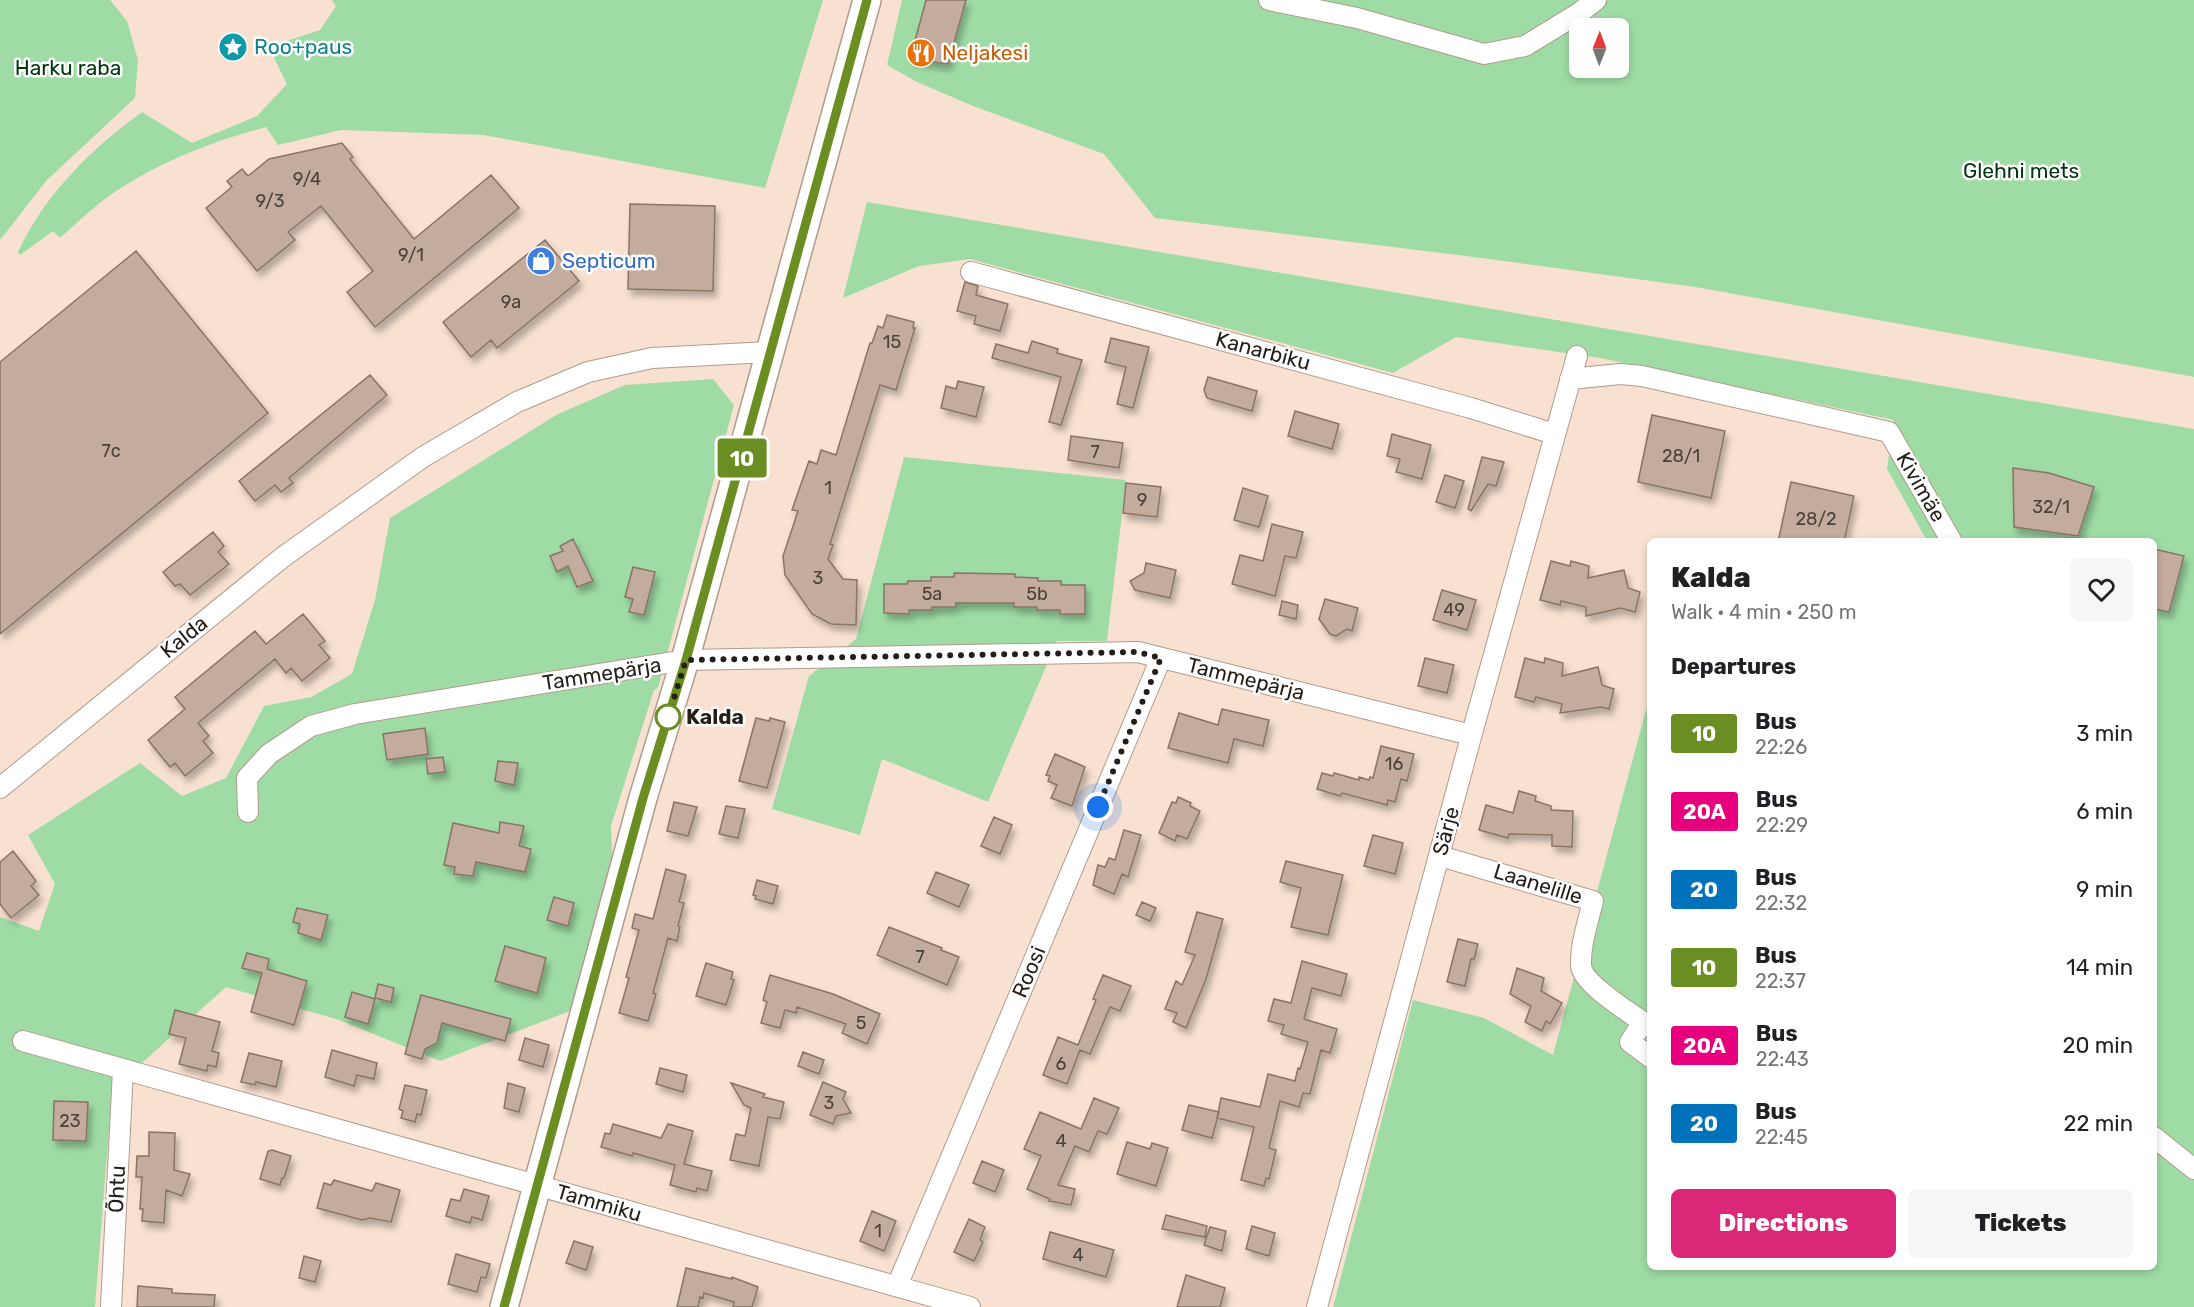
<!DOCTYPE html>
<meta charset="utf-8">
<style>
body{margin:0;font-family:Rubik,sans-serif;background:#f6f6f6;color:#202124;height:100vh;display:flex;flex-direction:column;font-size:22px;white-space:nowrap}
*{box-sizing:border-box;margin:0}
p{font-size:20px;color:#757577}
.icon{flex:none;width:33px;height:33px;fill:none;stroke:currentColor;stroke-width:2;stroke-linecap:round;stroke-linejoin:round}
.map{position:relative;flex:1;overflow:hidden}
.details{position:absolute;left:1647px;top:538px;width:510px;height:732px;display:flex;flex-direction:column;background:#fff;border-radius:9px;box-shadow:0 3px 9px #0003}
.details>*{flex:none}
.badge{padding:0 12px;border-radius:4px;font-size:21px;line-height:39px}
.needle{width:39px;rotate:1deg}
.controls{position:absolute;left:1569px;top:18px;display:grid;gap:12px}
.controls a{display:grid;place-items:center;width:60px;height:60px;border-radius:9px;background:#fff;box-shadow:0 3px 9px #0003;font-size:30px}
.you{position:absolute;width:30px;height:30px;margin:-15px;border:4px solid #fff;border-radius:50%;background:#1a73e8;box-shadow:0 0 0 9px #1a73e833}
.map>.badge{position:absolute;translate:-50% -50%;box-shadow:0 0 0 3px #fff}
h2{padding:0 24px;font-size:22px;line-height:54px}
.round{display:grid;place-items:center;flex:none;width:63px;height:63px;border-radius:9px;background:#f6f6f6}
.summary{display:flex;align-items:center;justify-content:space-between;height:102px;padding:0 24px}
h1{font-size:28px;font-weight:800;line-height:45px}
.cta{display:flex;gap:12px;margin-top:auto;padding:12px 24px}
.cta a{flex:1;height:69px;border-radius:9px;background:#db2777;color:#fff;font-size:24px;font-weight:800;line-height:69px;text-align:center}
.cta a+a{background:#f6f6f6;color:#202124}
ul{padding:0;list-style:none}
li{display:flex;align-items:center;gap:18px;height:78px;padding:0 24px}
li div{flex:1}
li b{display:block;font-size:22px}
li em{font-style:normal}
li .badge{min-width:66px;font-weight:700;text-align:center}
.map>svg:first-child{display:block}
</style>
<div class="map">
<svg width="2194" height="1307" viewBox="0 0 2194 1307">
<defs>
<filter id="shadow"><feDropShadow dx="3.5" dy="6" stdDeviation="3" flood-color="#0004"/></filter>
</defs>
<rect width="100%" height="100%" fill="#f9e1d1"/>
<path fill="#9fdca5" fill-rule="evenodd" d="M0 0H110L127 21 138 60 135 98 47 180 0 240Z
M332 0H823L765 188 484 135 341 130 278 145 266 127C208 143 159 162 109 196 92 208 76 224 60 238L53 231 20 255 18 252C45 194 91 149 142 112L192 143 257 116 287 84 274 58 278 44 320 30 336 6Z
M902 0H2194V377L1695 287 1474 257 1155 218 1104 154 973 106 917 82 887 65ZM1580 28H1618V68H1580Z
M867 202 2194 429V1307H1333L1413 1000 1484 1018 1553 1055 1650 695V1268H2154V542L1927 541 1887 469 1894 420 1600 358 1456 337 1393 373 970 259 919 266 843 298Z
M713 379 734 405 658 688 654 690 611 826 612 855 570 1011 440 1061 339 1020 226 987 112 1090 95 1307H0V917L39 931 55 884 28 835 140 763 182 796 226 778 264 706 311 697 352 674 375 600 390 518 558 414 625 385Z
M904 457 1126 480 1107 641H1057L988 802 882 759 860 835 772 809 809 676 856 639Z"/>
<path fill="#c3ac9d" stroke="#887465" stroke-width="1.5" filter="url(#shadow)" d="M926 0H966L948 64 910 59Z
M342 143 353 157 350 159 414 239 491 175 519 208 375 327 347 292 373 271 321 206 288 232 295 240 257 271 206 208 232 187 227 181 242 169 248 176 269 159Z
M630 204 715 206 713 291 628 289Z
M545 240 579 281 497 348 491 340 471 357 443 322Z
M136 251 268 413 0 634V362Z
M965 282 978 286 976 295 1008 304 1000 331 974 324 976 316 957 311Z
M887 315 914 322 913 328H915L896 390 880 385 830 544 833 545 828 559 843 579 857 580 856 625 831 624 812 614 785 575 783 556 798 511 792 510 809 461 817 464 821 450 836 455 870 343H872L878 326 883 328Z
M1111 338 1149 347 1133 408 1117 404 1126 367 1105 362Z
M1032 341 1058 349 1057 353 1082 360 1061 425 1049 422 1061 377 992 358 996 344 1028 353Z
M370 375 387 395 289 478 293 483 281 492 275 485 255 501 239 481Z
M1208 377 1257 391 1252 411 1207 398 1204 390Z
M958 381 984 387 976 417 941 408 946 386 956 389Z
M1295 411 1339 424 1332 449 1288 436Z
M1652 415 1725 431 1711 498 1638 482Z
M1392 434 1431 445 1422 479 1396 472 1400 459 1387 456Z
M1071 436 1123 443 1119 468 1068 460Z
M1482 457 1504 462 1496 486 1488 484 1471 511 1468 509Z
M2013 468 2049 473 2094 487 2078 536 2014 527Z
M1445 475 1464 481 1455 508 1436 502Z
M1791 482 1854 496 1844 542H1778Z
M1126 483 1161 487 1157 517 1123 513Z
M1243 488 1268 496 1259 527 1234 520Z
M1272 524 1303 532 1296 558 1285 556 1275 596 1232 584 1240 555 1263 561Z
M213 532 224 546 218 552 229 564 190 595 180 584 175 586 163 572Z
M573 539 593 581 577 587 568 566 557 572 550 556 563 551 560 546Z
M2154 549 2184 556 2169 612 2154 609Z
M1551 561 1570 566 1571 561 1589 566 1588 578 1624 570 1628 588 1640 592 1635 612 1621 608 1586 616V607L1561 601 1560 605 1540 600Z
M1146 563 1176 570 1170 598 1135 590 1130 581 1144 573Z
M633 567 655 572 644 615 629 612 633 599 625 597Z
M954 573 1015 574V577L1038 578V581H1061V585H1085V614H1060V610H1037V607H1014V603H956V607H932V610H909V614L884 613V584H907L908 581H931V577H954Z
M1442 590 1476 600 1467 630 1433 620Z
M1325 599 1358 608 1352 631 1347 629 1336 636 1330 634 1319 619Z
M1282 601 1298 605 1296 619 1279 615Z
M303 614 325 641 319 645 330 658 302 681 291 668 286 673 275 659 198 723 209 736 203 741 213 753 185 776 175 763 170 767 148 740 185 709 175 697 255 631 266 644Z
M1425 658 1454 665 1447 693 1418 686Z
M1525 658 1544 663 1545 658 1563 663 1562 676 1598 667 1602 685 1614 689 1609 709 1601 707 1560 713 1562 704 1536 697 1534 702 1515 697Z
M1222 709 1269 720 1263 746 1234 739 1228 763 1168 748 1179 713 1218 725Z
M756 718 769 721 770 718 785 722 767 788 739 781Z
M425 728 428 754 387 760 383 734Z
M1381 746 1414 754 1407 781 1401 779 1395 802 1388 800 1387 805 1342 793 1340 796 1317 789 1322 773 1333 776 1334 773 1359 780V777L1369 780 1370 777 1373 778Z
M1055 754 1085 767 1072 806 1051 798 1057 785 1048 781 1050 776 1046 775Z
M443 757 445 772 428 774 426 759Z
M498 761 518 763 514 785 495 781Z
M1519 791 1536 796 1535 801 1551 806V810L1573 811 1572 847 1552 846V835L1509 834 1508 838 1479 830 1486 805 1513 813Z
M1178 797 1191 803 1190 806 1200 811 1187 839 1177 835 1175 841 1159 833 1172 802 1176 803Z
M674 802 697 807 688 836 667 831Z
M726 806 745 809 738 838 719 834Z
M994 817 1012 825 1000 854 981 846Z
M500 822 524 826 519 846 531 849 525 872 476 862 473 876 454 874 455 867 444 865 453 823 499 833Z
M1124 830 1141 835 1128 877 1122 874 1114 894 1093 885 1098 865 1105 867 1109 858 1115 860Z
M1373 835 1403 843 1395 874 1364 866Z
M13 851 36 881 31 886 39 895 11 918 0 904V862Z
M1286 861 1343 875 1328 935 1291 927 1301 888 1280 882Z
M666 869 686 875 679 902 684 903 678 926 680 927 677 941 668 938 653 993 656 994 648 1021 619 1013 629 978 626 977 639 930 632 928 635 914 653 919Z
M936 872 969 885 959 907 927 893Z
M757 880 778 886 773 904 755 899 756 896 753 895Z
M554 897 574 903 568 926 547 920Z
M1142 902 1156 908 1150 921 1136 915Z
M297 908 328 915 321 940 298 933 300 924 293 922Z
M1197 912 1223 919 1206 979 1186 1028 1173 1022 1177 1013 1165 1009 1176 981 1182 985 1195 955 1185 952Z
M889 927 942 948 941 950 959 957 947 985 877 955Z
M1458 939 1478 944 1474 959H1471L1465 986 1447 982Z
M505 946 546 958 537 993 495 981Z
M247 953 269 959 267 969 307 981 294 1025 251 1012 262 973 242 968Z
M1302 961 1347 974 1341 996 1312 988 1304 1019 1337 1029 1330 1053 1321 1050 1310 1094 1303 1093 1299 1107 1280 1101 1269 1148 1276 1150 1269 1179 1266 1178 1264 1186 1241 1180 1254 1127 1217 1118 1221 1098 1260 1107 1268 1074 1295 1081 1298 1068 1300 1069 1308 1042 1281 1034 1284 1025 1268 1021 1274 999 1291 1003Z
M706 963 733 972 731 979 734 980 726 1005 696 996Z
M1517 968 1544 978 1541 991 1562 1003 1550 1024 1546 1021 1542 1031 1525 1022 1531 1006 1510 994Z
M770 975 833 994 880 1014 867 1044 842 1033 846 1024 797 1007 796 1013 785 1010 780 1028 761 1023 767 1002 763 1000Z
M1103 975 1131 986 1120 1011 1110 1007 1090 1054 1080 1050 1067 1084 1043 1075 1058 1037 1078 1045 1096 1000 1093 999Z
M378 984 394 988 391 1002 375 998Z
M352 992 375 999 368 1024 345 1017Z
M421 995 511 1019 505 1041 442 1023 437 1043 425 1049 422 1059 405 1054Z
M175 1010 220 1022 212 1051 219 1053 216 1067 208 1065 207 1071 179 1064 186 1038 169 1034Z
M525 1038 549 1045 543 1067 519 1060Z
M332 1050 377 1063 374 1079 357 1075 354 1086 325 1077Z
M803 1052 824 1060 819 1074 798 1066Z
M249 1053 282 1061 276 1087 256 1082 255 1085 241 1082Z
M660 1068 687 1075 683 1092 656 1084Z
M823 1082 846 1092 843 1099 851 1113 836 1116 833 1124 810 1115Z
M508 1083 525 1088 519 1112 504 1108Z
M731 1083 765 1094 763 1097 784 1102 780 1119 768 1117 759 1166 730 1160 736 1134 745 1136 751 1108 744 1105Z
M405 1085 427 1090 421 1115 417 1114 415 1122 401 1118 403 1111 399 1109Z
M1094 1098 1119 1108 1107 1134 1098 1131 1089 1152 1075 1146 1058 1185 1075 1189 1071 1205 1049 1201 1050 1199 1027 1189 1041 1156 1024 1149 1040 1112 1081 1129Z
M54 1101 88 1102 86 1141 53 1140Z
M1189 1105 1219 1112 1212 1138 1182 1130Z
M613 1124 661 1138 668 1124 693 1131 684 1164 712 1171 707 1191 697 1188 696 1192 670 1185 675 1165 633 1153 632 1156 601 1147 605 1133 610 1134Z
M149 1132 175 1133 174 1170 190 1174 182 1196 166 1190 164 1223 142 1221 143 1209H140L142 1177H136L137 1156H149Z
M1127 1142 1150 1149 1152 1143 1168 1148 1156 1186 1117 1174Z
M272 1150 291 1156 284 1178H282L280 1185 260 1179 268 1151Z
M982 1161 1004 1170 995 1192 973 1183Z
M334 1180 372 1191 376 1183 400 1190 391 1222 370 1218 362 1220 317 1208 324 1183 331 1185Z
M464 1189 489 1196 482 1220 472 1217 470 1223 446 1216 451 1199 460 1201Z
M872 1211 896 1221 884 1251 860 1241Z
M1166 1215 1207 1226 1205 1237 1162 1229Z
M969 1219 985 1227 980 1240 983 1242 974 1261 954 1252Z
M1252 1226 1275 1233 1269 1256 1246 1249Z
M1210 1227 1226 1231 1222 1251 1204 1245Z
M1050 1232 1114 1250 1106 1277 1043 1259Z
M574 1241 593 1247 586 1270 566 1263Z
M456 1254 490 1264 486 1278 481 1277 477 1292 448 1284Z
M304 1256 321 1261 315 1282 299 1278Z
M686 1268 732 1279V1277L758 1287 752 1307H733L734 1302 704 1293 703 1298 700 1297 698 1307H677Z
M1186 1275 1225 1288 1220 1307H1177Z
M138 1286 172 1289V1293L215 1295 214 1307H137Z"/>
<g fill="none" stroke-linecap="round" stroke-linejoin="round">
<g stroke="#b19b8c" stroke-width="22">
<path id="minor" d="M1269 0 1357 18 1484 54 1525 46 1579 13 1596 0
M971 272 1471 408 1554 434
M1570 379 1620 374 1642 376 1889 432 1952 542
M0 788 283 557 423 457 517 402 588 372 652 358 771 352
M248 812 247 778 269 754 311 726 355 714 685 660 1138 652 1471 735
M1440 856 1593 901C1588 922 1580 945 1581 966 1583 985 1634 1015 1650 1027
M1643 1022 1630 1042 1650 1057
M23 1041 970 1307
M2154 1137 2194 1169
M897 1286 1161 658
M111 1307 123 1070
M1317 1307 1471 737 1577 356"/>
</g>
<g stroke="#b19b8c" stroke-width="30">
<path id="secondary" d="M504 1307 643 798 685 660 867 0"/>
</g>
<use href="#minor" stroke="#fff" stroke-width="20"/>
<use href="#secondary" stroke="#fff" stroke-width="27"/>
</g>
<g fill="none" stroke-linecap="round" stroke-linejoin="round">
<g stroke="#fff" stroke-width="14">
<path id="line" d="M504 1307 643 798 686 660 867 0"/>
</g>
<use href="#line" stroke="#6b8e23" stroke-width="9"/>
<path stroke="#251d17" stroke-width="6" stroke-dasharray="0 10.8" d="M668 717 686 660 1138 652 1161 658 1098 807"/>
</g>
<defs>
<g id="sight-disc" transform="scale(1.5)"><circle r="9.5" fill="#0f9aa8" stroke="#fff"/><path d="M0-6L1.8-2.2L6-1.7L2.9 1.2L3.7 5.4L0 3.3L-3.7 5.4L-2.9 1.2L-6-1.7L-1.8-2.2Z" fill="#fff"/></g>
<g id="restaurant-disc" transform="scale(1.5)"><circle r="9.5" fill="#e8710a" stroke="#fff"/><path d="M-5-6h1v4h1v-4h1v4h1v-4h1v5L-1.5 .5V6h-2V.5L-5-1ZM5-6V6H3V1.5H1.5Q1.5-4 5-6Z" fill="#fff"/></g>
<g id="shop-disc" transform="scale(1.5)"><circle r="9.5" fill="#3f7fe0" stroke="#fff"/><path d="M-5-2.5h2.3a2.7 3.5 0 0 1 5.4 0H5L5.5 6h-11ZM-1.5-2.5h3a1.5 2.3 0 0 0-3 0Z" fill="#fff"/></g>
</defs>
<g fill-rule="evenodd">
<use href="#sight-disc" x="233" y="47"/>
<use href="#restaurant-disc" x="921" y="53"/>
<use href="#shop-disc" x="541" y="261"/>
</g>
<circle fill="#fff" stroke="#6b8e23" stroke-width="3" cx="668" cy="717" r="12"/>
<g text-anchor="middle" stroke-width="5" stroke-linejoin="round" paint-order="stroke">
<g font-size="18" fill="#4c4138">
<text x="307" y="185">9/4</text>
<text x="270" y="207">9/3</text>
<text x="411" y="261">9/1</text>
<text x="511" y="308">9a</text>
<text x="892" y="348">15</text>
<text x="111" y="457">7c</text>
<text x="1095" y="458">7</text>
<text x="1681" y="462">28/1</text>
<text x="828" y="494">1</text>
<text x="1142" y="506">9</text>
<text x="2051" y="513">32/1</text>
<text x="1816" y="525">28/2</text>
<text x="818" y="584">3</text>
<text x="932" y="600">5a</text>
<text x="1037" y="600">5b</text>
<text x="1454" y="616">49</text>
<text x="1394" y="770">16</text>
<text x="920" y="963">7</text>
<text x="861" y="1029">5</text>
<text x="1061" y="1070">6</text>
<text x="829" y="1109">3</text>
<text x="70" y="1127">23</text>
<text x="1061" y="1147">4</text>
<text x="878" y="1237">1</text>
<text x="1078" y="1261">4</text>
</g>
<g font-size="21" fill="#0d838f" stroke="#fff" text-anchor="start">
<text x="254" y="54">Roo+paus</text>
</g>
<g font-size="21" fill="#c56008" stroke="#fff" text-anchor="start">
<text x="942" y="60">Neljakesi</text>
</g>
<g font-size="21" fill="#00350d" stroke="#fff">
<text x="68" y="75">Harku raba</text>
<text x="2021" y="178">Glehni mets</text>
</g>
<g font-size="21" fill="#366cbe" stroke="#fff" text-anchor="start">
<text x="562" y="268">Septicum</text>
</g>
<g font-size="21" fill="#251d17" stroke="#fff">
<text transform="translate(1263 351) rotate(15)" y="7">Kanarbiku</text>
<text transform="translate(1921 487) rotate(60)" y="7">Kivimäe</text>
<text transform="translate(184 637) rotate(-39)" y="7">Kalda</text>
<text transform="translate(602 674) rotate(-9)" y="7">Tammepärja</text>
<text transform="translate(1246 679) rotate(14)" y="7">Tammepärja</text>
<text transform="translate(1446 831) rotate(-75)" y="7">Särje</text>
<text transform="translate(1538 884) rotate(17)" y="7">Laanelille</text>
<text transform="translate(1029 972) rotate(-67)" y="7">Roosi</text>
<text transform="translate(117 1189) rotate(-87)" y="7">Õhtu</text>
<text transform="translate(599 1203) rotate(16)" y="7">Tammiku</text>
</g>
<g font-size="21" font-weight="bold" fill="#251d17" stroke="#fff" text-anchor="start">
<text x="686" y="724">Kalda</text>
</g>
</g>
</svg>
<div class="controls">
<a><svg class="needle" viewBox="-14 -14 28 28"><path d="M0-13l5 13h-10z" fill="#e53935"/><path d="M0 13l5-13h-10z" fill="#757577"/></svg></a>
</div>
<div class="you" style="left:1098px;top:807px"></div>
<b class="badge" style="left:742px;top:458px;background:#6b8e23;color:#fff">10</b>
<section class="details">
<div class="summary"><div><h1>Kalda</h1><p>Walk · 4 min · 250 m</p></div><a class="round"><svg class="icon" aria-label="heart" viewBox="0 0 24 24"><path d="M12 20l-8-8c-3-5 5-10 8-4 3-6 11-1 8 4z"/></svg></a></div>
<h2>Departures</h2>
<ul>
<li><span class="badge" style="background:#6b8e23;color:#fff">10</span><div><b>Bus</b><p>22:26</p></div><em>3 min</em></li>
<li><span class="badge" style="background:#e6007e;color:#fff">20A</span><div><b>Bus</b><p>22:29</p></div><em>6 min</em></li>
<li><span class="badge" style="background:#0072bc;color:#fff">20</span><div><b>Bus</b><p>22:32</p></div><em>9 min</em></li>
<li><span class="badge" style="background:#6b8e23;color:#fff">10</span><div><b>Bus</b><p>22:37</p></div><em>14 min</em></li>
<li><span class="badge" style="background:#e6007e;color:#fff">20A</span><div><b>Bus</b><p>22:43</p></div><em>20 min</em></li>
<li><span class="badge" style="background:#0072bc;color:#fff">20</span><div><b>Bus</b><p>22:45</p></div><em>22 min</em></li>
</ul>
<div class="cta"><a>Directions</a><a>Tickets</a></div>
</section>
</div>
